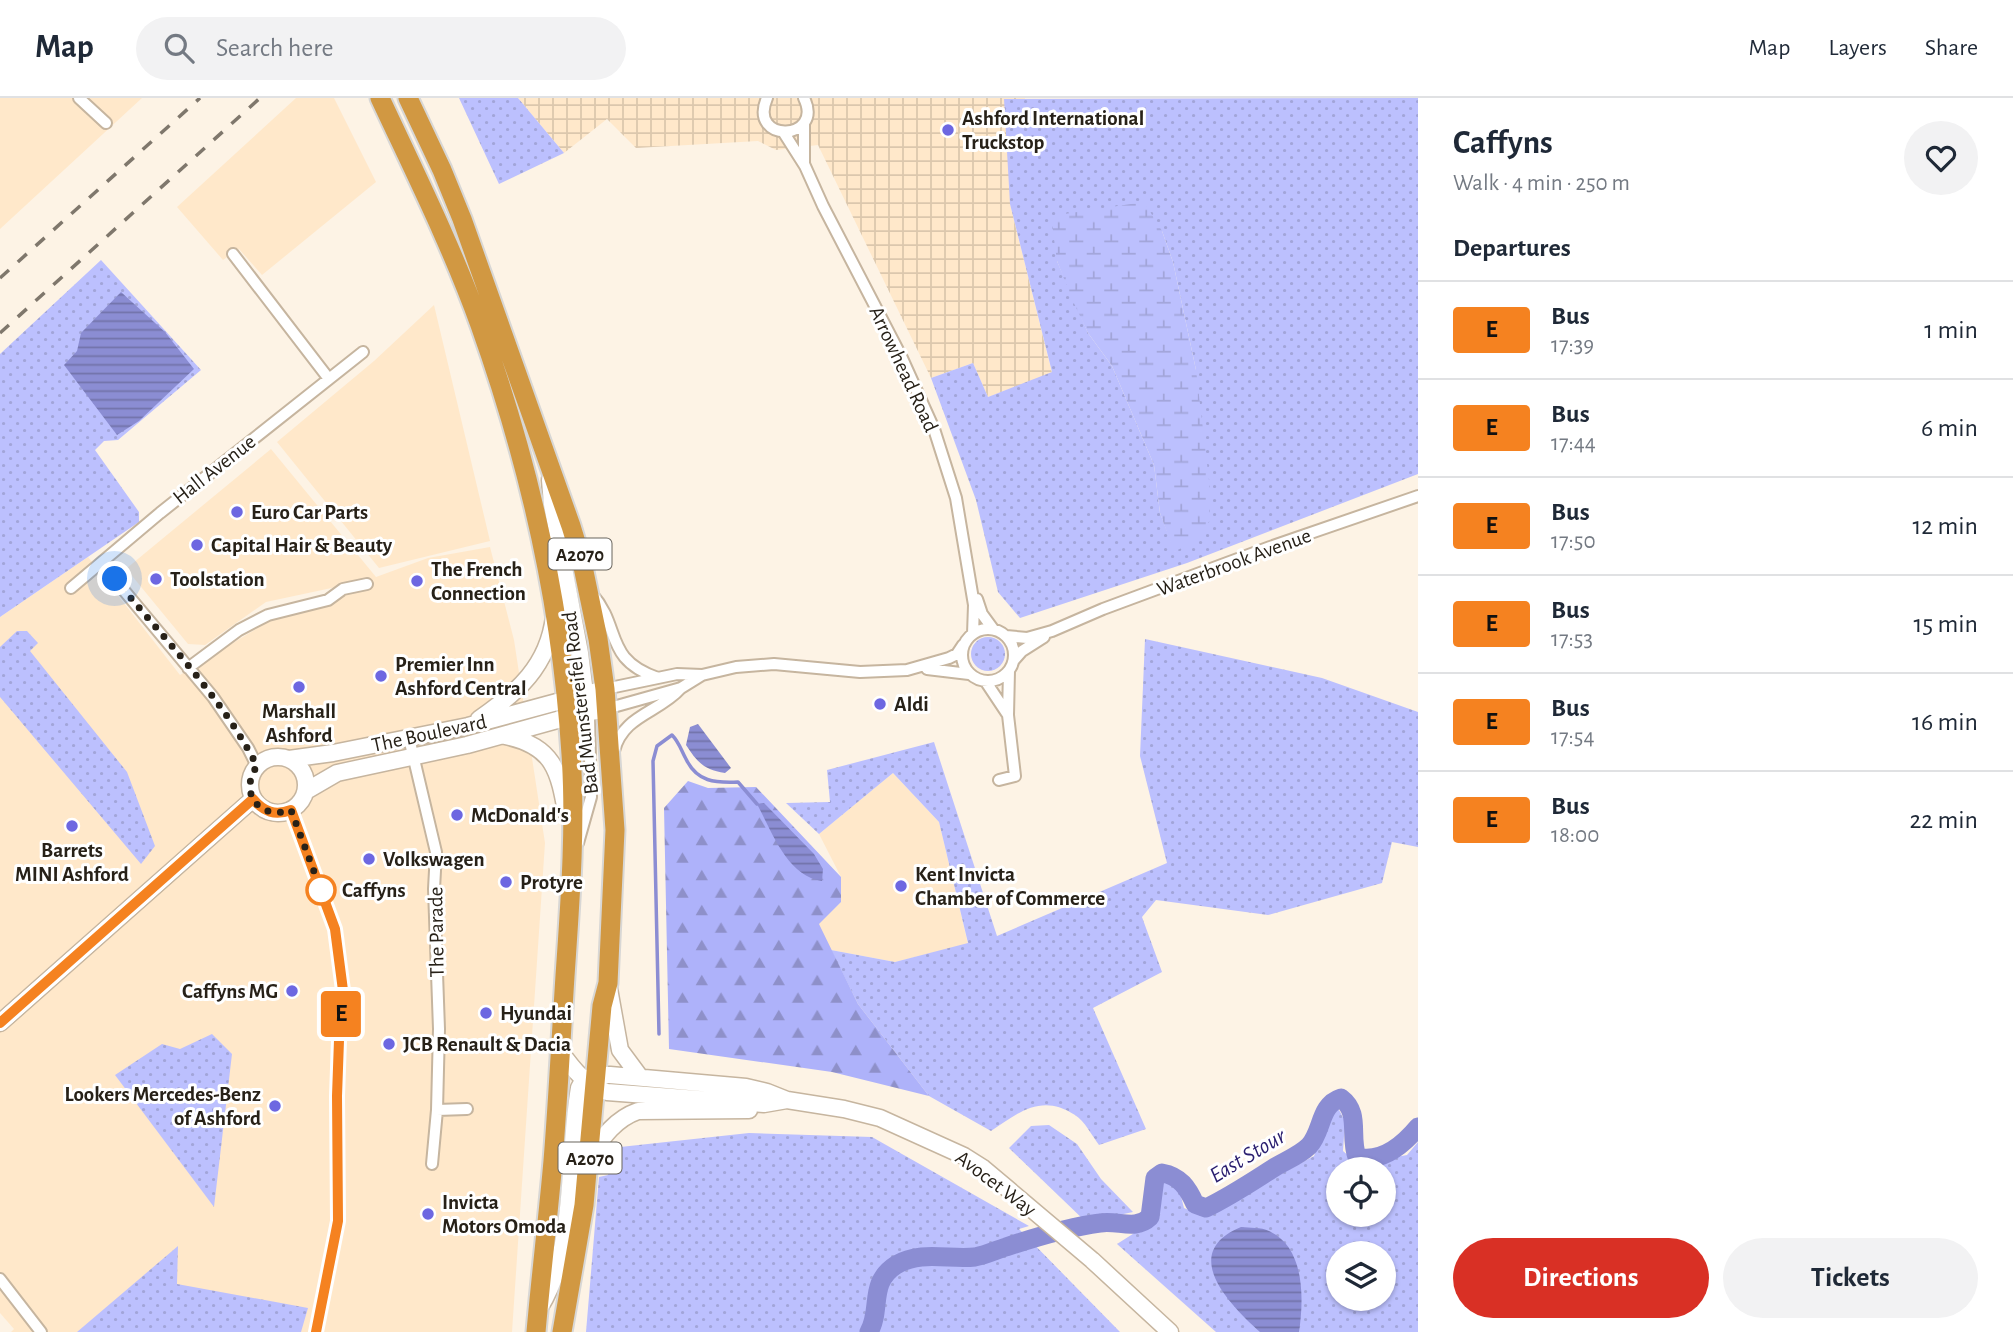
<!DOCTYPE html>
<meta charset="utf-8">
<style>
body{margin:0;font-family:"Alegreya Sans",sans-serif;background:#f2f2f3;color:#1f2937;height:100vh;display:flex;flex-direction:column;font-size:26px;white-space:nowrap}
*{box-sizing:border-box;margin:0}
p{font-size:23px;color:#747a83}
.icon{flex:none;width:38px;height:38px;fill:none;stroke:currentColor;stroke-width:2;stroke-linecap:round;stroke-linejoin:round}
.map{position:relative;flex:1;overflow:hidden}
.side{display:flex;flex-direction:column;background:#fff;width:595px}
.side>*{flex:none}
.badge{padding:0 14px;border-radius:5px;font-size:24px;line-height:46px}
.controls{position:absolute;left:1326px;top:1059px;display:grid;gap:14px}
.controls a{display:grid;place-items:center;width:70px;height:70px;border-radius:50%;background:#fff;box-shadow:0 2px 5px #0004;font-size:35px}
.you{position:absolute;width:35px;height:35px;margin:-18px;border:5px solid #fff;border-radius:50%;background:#1a73e8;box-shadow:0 0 0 10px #1a73e833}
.map>.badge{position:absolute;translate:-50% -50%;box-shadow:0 0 0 4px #fff}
h2{padding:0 35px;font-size:26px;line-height:63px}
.round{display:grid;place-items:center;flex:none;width:74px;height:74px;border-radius:37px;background:#f2f2f3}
.overview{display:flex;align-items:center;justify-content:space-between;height:119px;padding:0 35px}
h1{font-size:33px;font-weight:700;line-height:52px}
.cta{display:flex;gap:14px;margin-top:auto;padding:14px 35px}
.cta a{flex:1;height:80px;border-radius:42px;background:#d93025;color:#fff;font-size:28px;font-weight:700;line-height:80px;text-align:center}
.cta a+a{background:#f2f2f3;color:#1f2937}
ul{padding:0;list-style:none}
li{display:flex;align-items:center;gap:21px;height:98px;padding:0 35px;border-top:2px solid #e0e1e3}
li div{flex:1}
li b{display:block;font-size:26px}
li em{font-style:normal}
li .badge{min-width:77px;font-weight:700;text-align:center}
header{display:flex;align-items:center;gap:42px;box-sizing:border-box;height:98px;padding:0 35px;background:#fff;border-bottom:2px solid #e0e1e3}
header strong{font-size:33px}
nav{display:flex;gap:38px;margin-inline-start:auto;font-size:24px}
.search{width:490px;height:63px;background:#f2f2f3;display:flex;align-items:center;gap:18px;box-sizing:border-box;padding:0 24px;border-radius:38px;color:#747a83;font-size:26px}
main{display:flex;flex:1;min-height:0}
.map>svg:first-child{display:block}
</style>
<header>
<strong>Map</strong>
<div class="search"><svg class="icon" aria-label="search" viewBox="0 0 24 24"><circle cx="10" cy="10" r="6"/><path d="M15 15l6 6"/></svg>Search here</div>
<nav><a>Map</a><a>Layers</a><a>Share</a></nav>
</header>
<main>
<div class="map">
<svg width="1418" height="1234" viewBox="0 0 1418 1234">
<defs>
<pattern id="industrial-grid" width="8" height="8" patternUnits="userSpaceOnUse" patternTransform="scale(1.75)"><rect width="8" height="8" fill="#ffe8ca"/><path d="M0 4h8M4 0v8" fill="none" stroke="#dbc7ad"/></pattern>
<pattern id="grass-dots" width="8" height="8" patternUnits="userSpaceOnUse" patternTransform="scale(1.75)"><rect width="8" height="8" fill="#bcc0fe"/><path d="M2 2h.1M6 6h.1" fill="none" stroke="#a2a5d9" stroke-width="1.8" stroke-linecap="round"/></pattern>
<pattern id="forest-firs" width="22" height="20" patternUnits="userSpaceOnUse" patternTransform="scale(1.75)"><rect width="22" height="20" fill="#aeb2fa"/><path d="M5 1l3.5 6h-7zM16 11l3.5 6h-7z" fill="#8e90c9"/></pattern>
<pattern id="wetland-marsh" width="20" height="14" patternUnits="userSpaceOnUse" patternTransform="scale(1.75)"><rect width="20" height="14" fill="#bcc0fe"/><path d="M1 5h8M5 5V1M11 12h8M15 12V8" fill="none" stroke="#a2a5d9"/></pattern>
<pattern id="water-rules" width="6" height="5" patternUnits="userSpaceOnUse" patternTransform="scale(1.75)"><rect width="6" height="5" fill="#8b8dd3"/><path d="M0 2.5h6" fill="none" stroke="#7273aa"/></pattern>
</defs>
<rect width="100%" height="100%" fill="#fdf3e5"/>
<path fill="#ffe8ca" d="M0 0H142L0 131Z
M296 0H334L376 84 262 177 239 151 223 162 177 109Z
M434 207 490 443 379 470 277 344 374 263Z
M271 351 376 479 428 460 490 449 514 542 545 745 512 1234H11L14 1231 0 1215V519L88 459 180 577 286 513 369 482 266 504 205 547 188 546 128 473 127 470Z
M893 675 939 724 968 846 895 864 831 852 818 826 841 804V779L819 736Z"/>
<path fill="url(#industrial-grid)" d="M518 0H1025L1010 106 1052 275 988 299 973 265 931 280 818 47 776 52 758 43 636 50 607 21 564 55Z"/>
<path fill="url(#grass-dots)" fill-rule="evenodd" d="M459 0H518L564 55 499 86Z
M1418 0V376L1187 465 1020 520 998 494 976 402 931 280 973 265 988 299 1052 274 1010 106 1004 1ZM1162 133 1173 164 1196 272 1175 454 1160 415 1154 367 1112 268 1088 235 1057 163Z
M101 162 201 272 118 342 104 343 95 352 139 414V424L0 519V256Z
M17 533H27L38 545 30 553 127 674 155 748 141 766 0 599V549Z
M971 556a17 17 0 1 1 34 0a17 17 0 1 1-34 0Z
M1145 541 1322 580 1418 614V749L1392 744 1382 785 1268 817 1156 802 1142 819 1162 874 1093 910 1146 1031 1099 1047C1092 1038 1085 1023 1075 1017 1042 995 1019 1014 991 1033L929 998 858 906 831 852 895 864 968 845 939 724 893 675 819 736 786 705 830 704 827 672 934 644 997 838 1167 765 1140 658Z
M212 936 232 956 214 1109 115 977 162 946 180 951Z
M1338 1010 1345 1023 1343 1053 1358 1066 1407 1057 1418 1044V1234H1216L1117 1146 1158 1120 1163 1081 1178 1087 1184 1110 1203 1118 1314 1058 1324 1032ZM1339 1071H1384V1116H1339ZM1339 1155H1384V1200H1339Z
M1049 1027 1077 1046 1101 1081 1133 1114 1086 1124 1009 1050 1031 1028Z
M749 1035 872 1039 1029 1128 1019 1131 1120 1234H586L599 1079 608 1077 611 1050Z
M178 1148 177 1186 308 1210 301 1234H77Z"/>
<path fill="url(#forest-firs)" d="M688 683 708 690 756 689 841 779V804L819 826 858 906 929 998 832 974 669 951 664 710Z"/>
<path fill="url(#wetland-marsh)" d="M1144 104 1162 133 1173 164 1196 272 1210 391V422L1198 441 1174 454 1160 415 1154 367 1112 268 1088 235 1072 201 1057 163 1051 118Z"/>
<path fill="url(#water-rules)" d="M121 194 165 234 194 271 139 323 117 337 64 267 77 253 81 235Z
M698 626 731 670 725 675C704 672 697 664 686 647L690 629Z
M764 705 814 756 823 771 822 783C787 778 772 734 757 706Z
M1241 1129C1250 1130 1261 1129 1269 1133 1305 1149 1304 1201 1299 1234H1260C1230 1207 1178 1155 1241 1129Z"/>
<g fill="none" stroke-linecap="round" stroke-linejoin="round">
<path stroke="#8b8dd3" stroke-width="3.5" d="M659 936 653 663 657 648 672 637C679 644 681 652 686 661 697 684 715 685 738 684L757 706"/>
<path stroke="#8b8dd3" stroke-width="19" d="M869 1234C882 1211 868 1185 896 1167 921 1152 949 1162 975 1159 986 1157 996 1152 1006 1149 1036 1139 1069 1129 1100 1125 1119 1122 1135 1133 1150 1119L1155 1080 1162 1075C1180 1078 1188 1090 1195 1106L1206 1110C1229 1099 1250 1085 1272 1071 1284 1063 1299 1058 1309 1048 1323 1033 1319 1007 1341 1000 1361 1015 1349 1038 1357 1059 1382 1065 1403 1047 1418 1029"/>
<g stroke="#c6b59f" stroke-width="14">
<path id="street" d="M79 0 106 25
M767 0C747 46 825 43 804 0
M804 26V65
M784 35 805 68 823 108 901 258 934 331 956 400 974 507 973 536
M233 156 329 281
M101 465 213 599 248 650 257 668
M71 490 160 415 363 254
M592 496C622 530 603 561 658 580
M977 501 982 516 993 531
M962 557a26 26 0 1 1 52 0a26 26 0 1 1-52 0Z
M1006 538 1027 540 1052 533 1103 511 1270 449 1418 398
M1014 562 1022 553 1044 539
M188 570 239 532 268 517 328 502 343 491 367 486
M927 571 969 576
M986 584 1008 617
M606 611 681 590 702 577
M409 640 436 754 434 791 439 931 437 1012 432 1066
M614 653C623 617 659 615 681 590
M999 682 1015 678 1008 617 1009 573
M291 712 335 831 344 900 339 942 337 997 338 1123 316 1234
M578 745 591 699 589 620 595 603 605 591 677 576 702 577 736 569 774 566 860 574 907 572 949 560 957 556 963 547
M437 1012 467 1011
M0 1181 41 1234"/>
</g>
<g stroke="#c6b59f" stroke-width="19">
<path id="secondary" d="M550 382 552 406 580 555 584 587 582 605
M479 621C517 595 548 568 554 519
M505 638C555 648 559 674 567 719
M250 687a28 28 0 1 1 56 0a28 28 0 1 1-56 0Z
M289 661 333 655 468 628 605 591
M306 693 337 675 467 647 568 619 606 611
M608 885 620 952 640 979
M0 925 253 701
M560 953C573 971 585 987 607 994L764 1006 787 1002
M590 1058C603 1039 615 1021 638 1013L749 1012
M540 1209C577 1150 567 1057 579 990L584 981 596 977H610L746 989 767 994 787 1002 844 1011 880 1020 964 1058 983 1070 1092 1162 1170 1234"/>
</g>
<g stroke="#d8d7d5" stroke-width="23">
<path id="highway" d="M380 0C415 75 452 149 480 227 529 365 562 509 571 656 576 730 570 805 565 878 561 940 558 1001 553 1063 548 1120 541 1177 536 1234
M408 0 442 72 462 121 571 428 582 464 598 541 605 591 615 732 608 885 602 908 584 1107 562 1234"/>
</g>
<use href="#street" stroke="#fff" stroke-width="10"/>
<use href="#secondary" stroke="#fff" stroke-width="16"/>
<use href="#highway" stroke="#d19842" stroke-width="19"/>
<path stroke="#7f776c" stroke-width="3.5" stroke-dasharray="12 12" stroke-linecap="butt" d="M0 180 200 0
M0 235 260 0"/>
</g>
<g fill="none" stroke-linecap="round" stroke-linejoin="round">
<g stroke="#fff" stroke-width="16">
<path id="line" d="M0 925 253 701C264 714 275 718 291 712L335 831 344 900 339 942 337 998 338 1123 316 1234"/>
</g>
<use href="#line" stroke="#f58220" stroke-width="10"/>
<path stroke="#272118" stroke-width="7" stroke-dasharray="0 12.6" d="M115 481C164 541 222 599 257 668 238 695 260 723 291 712L321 792"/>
</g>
<g fill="#6d67e1" stroke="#fff" stroke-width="2.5">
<circle cx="948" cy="32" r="7"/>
<circle cx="237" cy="414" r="7"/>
<circle cx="197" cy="447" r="7"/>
<circle cx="156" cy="481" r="7"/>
<circle cx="417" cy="483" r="7"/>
<circle cx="381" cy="578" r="7"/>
<circle cx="299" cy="589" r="7"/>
<circle cx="880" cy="606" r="7"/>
<circle cx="457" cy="717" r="7"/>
<circle cx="72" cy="728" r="7"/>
<circle cx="369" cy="761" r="7"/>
<circle cx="506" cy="784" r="7"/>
<circle cx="901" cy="788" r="7"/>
<circle cx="292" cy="893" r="7"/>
<circle cx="486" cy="915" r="7"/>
<circle cx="389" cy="946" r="7"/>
<circle cx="275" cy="1008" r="7"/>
<circle cx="428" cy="1116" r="7"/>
</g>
<circle fill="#fff" stroke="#f58220" stroke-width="3.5" cx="321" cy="792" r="14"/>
<g text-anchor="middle" stroke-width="6" stroke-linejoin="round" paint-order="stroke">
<g fill="#fff" stroke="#68645d" stroke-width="2">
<rect x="548.5" y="440.5" width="63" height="31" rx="5"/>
<rect x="558.5" y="1044.5" width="63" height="31" rx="5"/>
</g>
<g font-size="19" font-weight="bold" fill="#272118">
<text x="580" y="463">A2070</text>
<text x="590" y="1067">A2070</text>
</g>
<g font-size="21" font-weight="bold" fill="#272118" stroke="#fff" text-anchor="start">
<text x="962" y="27">Ashford International<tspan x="962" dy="24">Truckstop</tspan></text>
<text x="251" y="421">Euro Car Parts</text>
<text x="211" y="454">Capital Hair &amp; Beauty</text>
<text x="431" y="478">The French<tspan x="431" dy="24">Connection</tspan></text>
<text x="170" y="488">Toolstation</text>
<text x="395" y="573">Premier Inn<tspan x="395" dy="24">Ashford Central</tspan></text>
<text x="894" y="613">Aldi</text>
<text x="299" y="620" text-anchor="middle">Marshall<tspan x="299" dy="24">Ashford</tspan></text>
<text x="471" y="724">McDonald's</text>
<text x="72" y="759" text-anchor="middle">Barrets<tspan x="72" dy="24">MINI Ashford</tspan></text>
<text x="383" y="768">Volkswagen</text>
<text x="915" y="783">Kent Invicta<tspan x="915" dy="24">Chamber of Commerce</tspan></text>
<text x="520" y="791">Protyre</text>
<text x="278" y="900" text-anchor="end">Caffyns MG</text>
<text x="500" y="922">Hyundai</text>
<text x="403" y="953">JCB Renault &amp; Dacia</text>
<text x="261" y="1003" text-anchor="end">Lookers Mercedes-Benz<tspan x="261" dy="24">of Ashford</tspan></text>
<text x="442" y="1111">Invicta<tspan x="442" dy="24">Motors Omoda</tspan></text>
</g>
<g font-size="21" fill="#272118" stroke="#fff">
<text transform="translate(904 271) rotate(65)" y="7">Arrowhead Road</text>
<text transform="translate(214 371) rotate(-38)" y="7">Hall Avenue</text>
<text transform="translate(1234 464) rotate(-20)" y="7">Waterbrook Avenue</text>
<text transform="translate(580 605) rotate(-97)" y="7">Bad Munstereifel Road</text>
<text transform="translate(429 635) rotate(-12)" y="7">The Boulevard</text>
<text transform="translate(436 834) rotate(-91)" y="7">The Parade</text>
<text transform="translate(996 1085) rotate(37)" y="7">Avocet Way</text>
</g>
<g font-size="21" font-weight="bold" fill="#272118" stroke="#fff" text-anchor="start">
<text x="342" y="799">Caffyns</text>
</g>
<g font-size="23" font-style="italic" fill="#291e6f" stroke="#fff">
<text transform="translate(1247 1057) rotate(-31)" y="8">East Stour</text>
</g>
</g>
</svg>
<div class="controls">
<a><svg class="icon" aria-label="locate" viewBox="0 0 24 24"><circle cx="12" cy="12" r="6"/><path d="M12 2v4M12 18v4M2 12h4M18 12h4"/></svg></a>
<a><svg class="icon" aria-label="layers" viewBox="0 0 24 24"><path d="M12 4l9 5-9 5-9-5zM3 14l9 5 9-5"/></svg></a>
</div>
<div class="you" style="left:115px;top:481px"></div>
<b class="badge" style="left:341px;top:916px;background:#f58220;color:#111">E</b>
</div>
<section class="side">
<div class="overview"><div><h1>Caffyns</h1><p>Walk · 4 min · 250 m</p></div><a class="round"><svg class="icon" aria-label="heart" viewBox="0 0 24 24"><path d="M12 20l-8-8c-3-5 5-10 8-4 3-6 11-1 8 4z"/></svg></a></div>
<h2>Departures</h2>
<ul>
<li><span class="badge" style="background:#f58220;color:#111">E</span><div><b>Bus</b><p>17:39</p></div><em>1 min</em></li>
<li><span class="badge" style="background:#f58220;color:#111">E</span><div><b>Bus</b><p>17:44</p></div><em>6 min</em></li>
<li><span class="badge" style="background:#f58220;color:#111">E</span><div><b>Bus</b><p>17:50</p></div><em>12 min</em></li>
<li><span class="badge" style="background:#f58220;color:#111">E</span><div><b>Bus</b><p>17:53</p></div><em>15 min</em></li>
<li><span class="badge" style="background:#f58220;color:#111">E</span><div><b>Bus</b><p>17:54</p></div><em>16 min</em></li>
<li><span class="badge" style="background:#f58220;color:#111">E</span><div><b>Bus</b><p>18:00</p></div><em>22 min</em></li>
</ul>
<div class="cta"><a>Directions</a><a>Tickets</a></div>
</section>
</main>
